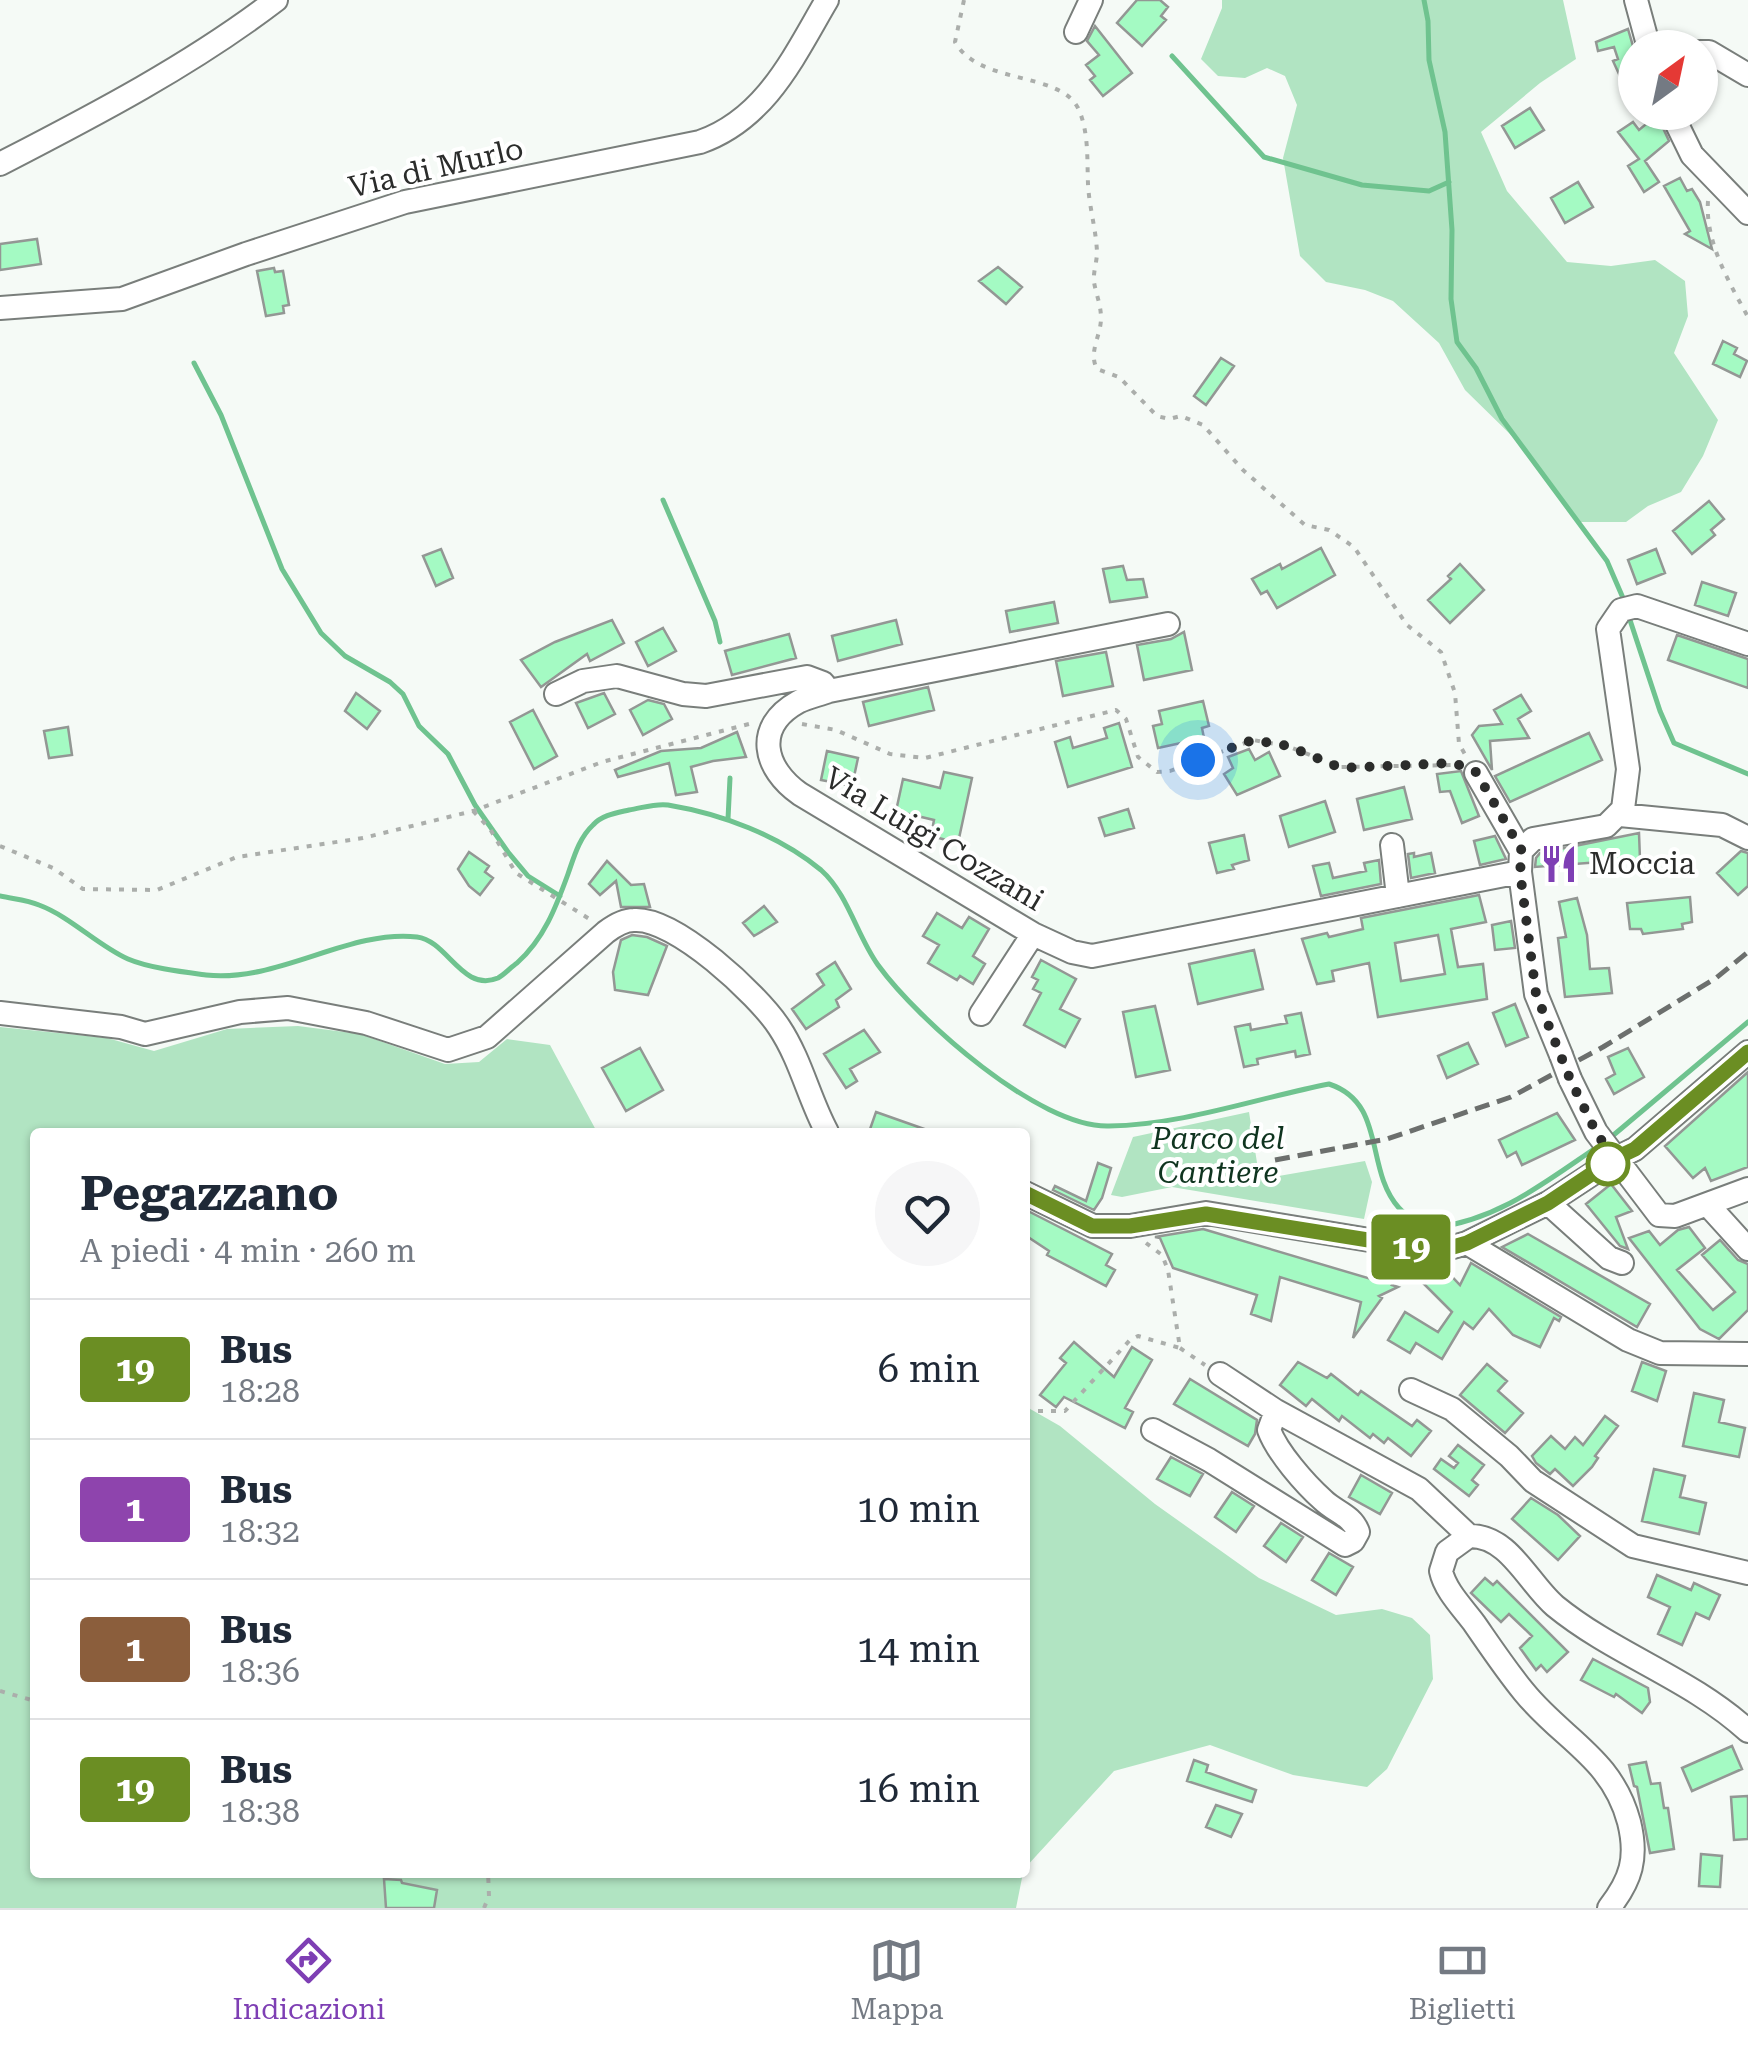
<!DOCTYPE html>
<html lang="it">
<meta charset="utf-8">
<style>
body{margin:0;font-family:"Roboto Serif",serif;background:#f6f6f7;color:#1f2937;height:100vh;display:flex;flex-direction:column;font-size:38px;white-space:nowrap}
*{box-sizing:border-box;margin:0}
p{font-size:32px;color:#747a83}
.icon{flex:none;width:55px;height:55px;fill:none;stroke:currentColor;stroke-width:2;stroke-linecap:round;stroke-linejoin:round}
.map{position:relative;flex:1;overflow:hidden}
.details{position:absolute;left:30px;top:1128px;width:1000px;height:750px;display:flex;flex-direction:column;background:#fff;border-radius:10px;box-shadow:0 2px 8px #0004}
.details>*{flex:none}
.badge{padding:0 20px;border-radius:8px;font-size:35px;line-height:65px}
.needle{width:65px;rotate:33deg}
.buttons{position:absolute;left:1618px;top:30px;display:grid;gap:20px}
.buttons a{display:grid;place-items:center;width:100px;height:100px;border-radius:50%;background:#fff;box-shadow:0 2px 8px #0004;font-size:50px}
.you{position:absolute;width:50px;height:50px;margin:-25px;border:8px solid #fff;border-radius:50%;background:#1a73e8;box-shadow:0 0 0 15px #1a73e833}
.map>.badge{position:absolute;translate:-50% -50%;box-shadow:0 0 0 5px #fff}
.round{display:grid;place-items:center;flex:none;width:105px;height:105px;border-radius:52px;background:#f6f6f7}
.head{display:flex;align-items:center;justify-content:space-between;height:170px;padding:0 50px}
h1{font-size:48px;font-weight:700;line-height:75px}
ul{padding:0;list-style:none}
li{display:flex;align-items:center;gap:30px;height:140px;padding:0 50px;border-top:2px solid #e0e1e3}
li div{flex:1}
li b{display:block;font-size:38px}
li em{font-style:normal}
li .badge{min-width:110px;font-weight:700;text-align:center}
.dock{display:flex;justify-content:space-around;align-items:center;height:140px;border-top:2px solid #e0e1e3;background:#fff;font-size:28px;color:#747a83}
.dock a{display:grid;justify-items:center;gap:5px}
.dock .selected{color:#7e3fb4}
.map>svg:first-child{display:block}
</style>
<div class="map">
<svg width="1748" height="1908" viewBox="0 0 1748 1908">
<rect width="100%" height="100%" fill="#f5faf6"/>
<path fill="#b1e4c2" d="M1222 0H1563L1576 59 1540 83 1481 132 1507 191 1567 262 1611 266 1655 260 1685 281 1688 316 1674 353 1718 420 1703 456 1681 492 1648 506 1626 522H1576L1513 437 1465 390 1439 343 1393 301 1365 290 1326 282 1300 256 1283 158 1297 105 1285 76 1267 68 1245 78 1218 76 1201 59 1222 8Z
M298 1026 360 1034 445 1064 479 1062 507 1039 550 1045 597 1132H35V1872L1023 1873 1016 1908H0V1027L107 1038 154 1051 227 1029Z
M1249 1112 1258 1169 1267 1178 1365 1161 1372 1182 1364 1219 1172 1187 1122 1197 1111 1195 1133 1137Z
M1025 1406 1060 1426 1155 1504 1259 1578 1336 1615 1382 1609 1412 1618 1430 1635 1433 1679 1387 1769 1367 1787 1293 1775 1210 1745 1114 1771 1025 1868Z"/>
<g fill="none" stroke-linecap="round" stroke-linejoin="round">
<path stroke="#6fc38f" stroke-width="5" d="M1424 0 1428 21 1429 60 1445 132 1452 230 1451 299 1457 342 1476 368 1502 419 1607 561 1623 598
M1172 56 1264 157 1362 185 1429 191 1449 182
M194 363 221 415 282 569 321 633 345 656 390 682 403 694 419 726 448 754 475 805 508 852 528 876 560 896
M663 500 715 621 720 642
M1629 617 1660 711 1674 743 1748 774
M728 819 730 778
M0 896C13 899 27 900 39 905 71 917 97 945 128 959 149 968 183 972 206 975 278 983 349 929 417 937 448 941 462 993 498 978 504 975 511 967 517 963 544 939 556 907 568 874 574 857 579 838 593 825 602 815 616 813 629 810 642 808 656 803 668 805 722 814 778 835 821 870 848 894 857 936 878 965 918 1020 1039 1128 1109 1126 1183 1125 1257 1098 1329 1084 1387 1103 1364 1169 1399 1208 1408 1218 1421 1223 1433 1228 1498 1220 1544 1183 1597 1147
M1610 1138 1748 1022"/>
</g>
<path fill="#a4fac3" stroke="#939794" stroke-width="2.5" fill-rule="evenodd" d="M1137 0H1160L1168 7 1161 16 1166 20 1142 46 1117 23Z
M1095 26 1132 73 1103 96 1090 80 1095 76 1086 65 1099 55 1087 41Z
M1628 29 1635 53V80L1624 85 1613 61 1618 59 1614 47 1598 51 1596 42Z
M1530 108 1544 130 1515 148 1502 126Z
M1657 115 1669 141 1645 161 1659 182 1644 192 1628 166 1639 159 1618 132 1633 122 1639 130Z
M1680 178 1687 191 1692 189 1700 202 1712 249 1685 234 1690 231 1664 186Z
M1578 182 1593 207 1565 223 1551 198Z
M37 239 41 264 0 270V244Z
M998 267 1022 287 1006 304 979 281Z
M274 268 275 272 283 271 289 305 283 306 284 313 266 316 257 271Z
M1723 341 1737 348 1734 354 1747 361 1740 377 1713 364Z
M1221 358 1234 366 1206 405 1194 396Z
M1709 501 1724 519 1711 530 1715 535 1692 554 1673 531Z
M1321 548 1335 575 1277 608 1267 591 1261 594 1252 579 1280 564 1282 569Z
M441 549 453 578 436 586 423 556Z
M1656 549 1665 573 1637 584 1628 560Z
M1460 564 1484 590 1450 623 1428 600 1451 579 1448 576Z
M1123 566 1127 580 1143 579 1147 597 1110 602 1103 569Z
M1702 582 1736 593 1728 616 1695 605Z
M1054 602 1058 623 1010 632 1006 611Z
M612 620 624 643 590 661 587 654 541 687 521 660 555 642Z
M896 620 902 644 838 661 832 636Z
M663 628 676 651 648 666 636 642Z
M1184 632 1192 670 1144 680 1137 645 1171 639Z
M789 634 796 658 732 675 725 651Z
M1677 635 1748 659V688L1668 660Z
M1106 652 1113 686 1063 696 1056 661Z
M928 687 934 710 869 726 863 702Z
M356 693 380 711 367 729 345 711Z
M604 693 615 714 588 728 576 703Z
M1521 695 1531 711 1518 719 1529 738 1490 741 1492 770 1472 735 1479 726 1502 724 1494 710Z
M648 700 664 704 672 719 643 735 630 710Z
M1203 701 1209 726 1202 728 1204 738 1158 748 1153 726 1162 724 1159 711Z
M533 710 557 756 534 769 510 722Z
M1119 723 1132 767 1068 787 1055 742 1070 737 1073 748 1107 738 1104 728Z
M68 727 72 755 49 758 44 731Z
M737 732 746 757 713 761 691 767 697 792 676 795 669 763 618 777 615 770 661 751 701 748Z
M1589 733 1602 760 1510 802 1495 776Z
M1249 749 1255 760 1269 752 1280 776 1237 795 1224 774 1233 768 1228 757Z
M827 751 858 758 852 786 821 780Z
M1461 771 1479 816 1462 823 1450 791 1440 792 1437 774Z
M944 772 972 778 958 843 931 836 934 820 896 811 903 779 940 788Z
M1404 787 1412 819 1364 830 1357 799Z
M1325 801 1335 832 1289 847 1280 816Z
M1128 809 1134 828 1105 836 1099 818Z
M1639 833 1640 859 1535 867 1536 858 1540 853Z
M1244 835 1249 860 1232 865 1234 869 1217 873 1209 843Z
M1495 836 1506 859 1480 865 1474 841Z
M1741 851 1748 853V886L1738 895 1717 873Z
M469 852 489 866 485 872 493 878 480 895 469 886 458 869Z
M1414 853V857L1431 853 1435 873 1411 878 1408 854Z
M1379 860 1381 884 1321 896 1313 866 1329 863 1333 878 1366 871 1364 863Z
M607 861 631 885 644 884 650 907H621L616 881 600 895 589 884Z
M1479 895 1486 922 1451 929 1458 967 1483 964 1487 999 1378 1017 1369 963 1332 971 1334 981 1317 984 1302 939 1327 933 1329 937 1363 929 1361 918ZM1438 935 1445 974 1401 981 1395 943Z
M1690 897 1692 922 1682 924 1683 929 1643 934 1641 929H1630L1627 903Z
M1577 898 1587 935 1590 969 1609 968 1612 993 1565 997 1558 938 1566 937 1559 902Z
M764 906 777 922 754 936 743 923Z
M937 913 962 928 969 917 989 929 973 956 985 964 973 984 960 976 957 980 928 963 939 945 923 936Z
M1511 921 1515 948 1495 950 1492 925Z
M632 935 647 937 667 946 648 995 615 990 613 972 621 940Z
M1254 950 1263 989 1198 1004 1189 964Z
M1041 960 1076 979 1060 1009 1080 1019 1065 1047 1024 1025 1041 993 1033 989 1038 980 1032 977Z
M835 962 851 989 836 1000 839 1007 806 1029 792 1009 824 985 817 974Z
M1515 1004 1528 1037 1506 1046 1493 1013Z
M1155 1006 1170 1070 1136 1077 1123 1012Z
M1301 1013 1310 1054 1296 1057 1295 1051 1257 1059 1258 1064 1244 1067 1235 1027 1250 1024 1251 1030 1287 1023 1285 1016Z
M864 1030 880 1052 850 1069 857 1081 846 1088 824 1054Z
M1468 1043 1478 1064 1447 1078 1438 1056Z
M640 1048 663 1090 626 1111 602 1068Z
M1628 1048 1644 1077 1614 1094 1606 1079 1615 1074 1608 1057Z
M1748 1072V1167L1711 1181 1705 1168 1693 1178 1665 1146Z
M876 1112 927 1130V1132H869Z
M1557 1113 1575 1140 1522 1165 1516 1152 1507 1157 1499 1140Z
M1098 1163 1111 1168 1102 1198 1094 1210 1053 1190 1055 1186 1086 1201Z
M1611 1184 1632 1211 1616 1217 1628 1249 1620 1246 1586 1204Z
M1028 1211 1112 1254 1106 1265 1115 1270 1106 1286 1047 1255 1049 1251 1025 1235V1216Z
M1689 1227 1705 1248 1677 1270 1713 1310 1735 1292 1702 1255 1720 1240 1738 1260 1748 1264V1310L1719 1339 1700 1329 1629 1238 1649 1231 1660 1245 1678 1230Z
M1203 1229 1381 1282 1369 1262H1409L1392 1285 1398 1287 1379 1296 1382 1298 1353 1338 1361 1302 1280 1277 1271 1321 1251 1314 1257 1295 1173 1268 1160 1238 1155 1237Z
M1528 1234 1650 1304 1637 1327 1502 1247Z
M1435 1263 1440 1264 1460 1285 1471 1263 1561 1317 1559 1321 1554 1318 1540 1347 1513 1335 1489 1309 1473 1329 1464 1322 1442 1359 1416 1343 1410 1353 1388 1340 1405 1312 1438 1332 1452 1312 1423 1283Z
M1074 1342 1114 1377 1132 1347 1152 1360 1125 1408 1133 1412 1125 1428 1064 1397 1056 1407 1040 1395 1066 1363 1060 1358Z
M1298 1362 1327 1378 1331 1374 1358 1395 1361 1391 1412 1426 1417 1420 1431 1431 1411 1456 1388 1438 1384 1443 1373 1434 1370 1438 1342 1416 1339 1421 1312 1399 1306 1406 1280 1385Z
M1642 1362 1666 1371 1657 1401 1632 1391Z
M1487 1364 1507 1381 1498 1391 1523 1413 1505 1433 1460 1395Z
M1190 1379 1257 1420 1255 1434 1248 1446 1174 1404Z
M1694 1393 1724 1400 1719 1422 1745 1428 1739 1457 1683 1446Z
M1605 1416 1618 1426 1595 1456 1598 1458 1592 1467 1573 1486 1555 1469 1550 1474 1536 1463 1532 1456 1551 1436 1565 1449 1575 1437 1583 1445Z
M1458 1445 1484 1465 1472 1480 1478 1485 1469 1496 1434 1469 1441 1459 1454 1468 1458 1463 1449 1456Z
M1171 1457 1203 1474 1190 1496 1157 1479Z
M1654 1469 1685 1476 1680 1497 1706 1503 1699 1534 1642 1521Z
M1361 1475 1392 1493 1380 1514 1349 1497Z
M1232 1492 1254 1506 1236 1532 1215 1517Z
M1531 1498 1558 1515 1580 1536 1558 1560 1512 1519Z
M1281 1523 1303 1537 1286 1562 1264 1546Z
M1329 1553 1353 1567 1336 1595 1312 1580Z
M1657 1575 1691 1590 1694 1583 1720 1595 1709 1619 1696 1613 1682 1645 1658 1634 1670 1607 1648 1597Z
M1485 1578 1493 1585 1497 1581 1568 1652 1547 1672 1541 1665 1536 1670 1520 1648 1532 1636 1509 1614 1501 1622 1471 1593Z
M1593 1659 1648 1688 1650 1702 1642 1713 1616 1694 1614 1697 1581 1680Z
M1732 1746 1742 1769 1692 1791 1682 1768Z
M1194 1760 1208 1765 1206 1772 1256 1790 1252 1802 1187 1781Z
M1646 1762 1651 1784 1660 1783 1664 1808H1668L1674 1849 1650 1853 1637 1787 1634 1786 1629 1765Z
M1748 1796V1839L1734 1840 1731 1797Z
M1216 1805 1242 1814 1231 1837 1206 1827Z
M1701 1854 1722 1856 1720 1887 1699 1886Z
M384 1879 401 1880 402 1883 437 1890 434 1908H386Z"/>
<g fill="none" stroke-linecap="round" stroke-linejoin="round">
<g stroke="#797e7b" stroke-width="26">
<path id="minor" d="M1636 0 1649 48
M1076 32 1091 0
M1700 52H1709L1748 75
M1671 112 1692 155 1748 213
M0 164C95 115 191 65 276 0
M0 308 122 299 246 254 405 202 700 142C766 119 794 56 827 0
M1168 624 829 691C819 695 807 697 798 702 753 727 764 769 800 794L1033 934 1072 952 1092 956 1520 872
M556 694 583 681 617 676 683 694 706 696 807 677 823 683 829 691
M1476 773 1521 851
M1620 815 1722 825 1748 838
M1392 845 1398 896
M0 1013 121 1027 145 1034 240 1012 288 1008 366 1023 448 1050 487 1037 606 932C614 926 624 920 634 920 675 917 758 995 779 1027 801 1060 809 1099 827 1132
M981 1014 1033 934
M1561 1055 1536 994 1520 872 1521 851 1533 839 1606 826 1623 809 1628 769 1608 629 1621 610 1637 606 1748 644
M1570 1079 1596 1132 1659 1215 1675 1216 1748 1189
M1025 1193 1093 1226H1130L1206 1213 1412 1247 1446 1249 1467 1243 1548 1203 1615 1159 1635 1149 1748 1052
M1548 1203 1609 1258 1622 1263
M1708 1205 1748 1249
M1467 1243 1628 1340 1660 1353 1748 1354
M1220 1374 1276 1411 1419 1489 1469 1536
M1411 1390 1452 1409 1509 1456 1533 1481 1633 1546 1748 1573
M1153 1430 1209 1460 1345 1545 1353 1541 1358 1532C1352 1515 1335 1512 1323 1500 1305 1484 1277 1452 1269 1430L1276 1411
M1609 1908C1631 1880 1638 1858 1629 1822 1612 1758 1563 1740 1524 1692 1506 1670 1490 1646 1474 1623 1462 1607 1445 1590 1441 1571L1447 1552 1469 1536C1509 1535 1528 1583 1555 1606 1615 1655 1690 1678 1748 1731"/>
</g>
<path stroke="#abaeab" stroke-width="4" stroke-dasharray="5 8" stroke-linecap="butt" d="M964 0 955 42C979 85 1059 71 1078 108 1089 131 1087 160 1088 184 1089 206 1096 229 1097 252 1097 262 1093 272 1094 282 1096 294 1101 305 1101 318 1101 336 1088 352 1097 369L1119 377 1157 416 1169 419 1181 416 1203 425 1243 470 1305 525 1329 530 1354 547 1407 625 1441 652 1455 693 1459 744 1466 756
M1708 201C1705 242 1729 282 1748 317
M802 724 836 730 890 754 925 758 1116 710 1126 719 1138 757 1157 772 1170 771 1253 740 1287 746 1341 767 1457 765
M473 811 490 829 516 873 591 920
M0 846 53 868 83 889 157 890 237 857 363 838 473 811 602 762 753 723
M1180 1348 1205 1365
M1025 1411H1065L1130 1340 1138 1336 1180 1348 1168 1270 1162 1255 1146 1243
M0 1691 35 1701
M484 1908 489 1896 488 1872"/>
<use href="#minor" stroke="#fff" stroke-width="22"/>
<path stroke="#6c6f6d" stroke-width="5" stroke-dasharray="15 8" stroke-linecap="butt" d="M1275 1160 1387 1139 1511 1097 1603 1047 1716 978 1748 952"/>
<g stroke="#797e7b" stroke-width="26" stroke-linecap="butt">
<path id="minor-bridge" d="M1561 1055 1570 1079"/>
</g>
<use href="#minor-bridge" stroke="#fff" stroke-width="22"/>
</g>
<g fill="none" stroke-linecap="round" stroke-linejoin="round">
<g stroke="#fff" stroke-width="22">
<path id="line" d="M1025 1193 1092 1226H1130L1206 1214 1412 1247 1446 1249 1467 1243 1548 1203 1614 1159 1635 1149 1748 1052"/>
</g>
<use href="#line" stroke="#6b8e23" stroke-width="15"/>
<path stroke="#2b2c2b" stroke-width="10" stroke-dasharray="0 18" d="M1198 760 1253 740 1288 746 1341 768 1454 763 1476 772 1522 851 1520 872 1536 994 1570 1079 1596 1132 1614 1159 1608 1164"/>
</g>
<defs>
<g id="restaurant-bare" transform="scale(3)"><path d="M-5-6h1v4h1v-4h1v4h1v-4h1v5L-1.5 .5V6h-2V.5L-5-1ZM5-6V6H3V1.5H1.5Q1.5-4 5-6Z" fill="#7e3fb4" stroke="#fff" stroke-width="2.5" paint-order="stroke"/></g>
</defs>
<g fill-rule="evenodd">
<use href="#restaurant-bare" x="1559" y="864"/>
</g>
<circle fill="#fff" stroke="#6b8e23" stroke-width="5" cx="1608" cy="1164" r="20"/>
<g text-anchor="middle" stroke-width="8" stroke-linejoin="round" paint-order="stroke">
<g font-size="30" fill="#2b2c2b" stroke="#fff">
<text transform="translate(436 168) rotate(-13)" y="10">Via di Murlo</text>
<text transform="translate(934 839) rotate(31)" y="10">Via Luigi Cozzani</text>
</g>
<g font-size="30" fill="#2b2c2b" stroke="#fff" text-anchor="start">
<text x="1589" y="874">Moccia</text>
</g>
<g font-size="30" font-style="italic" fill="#0f341f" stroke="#fff">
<text x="1218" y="1149">Parco del<tspan x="1218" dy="34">Cantiere</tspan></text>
</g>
</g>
</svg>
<div class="buttons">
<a><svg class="needle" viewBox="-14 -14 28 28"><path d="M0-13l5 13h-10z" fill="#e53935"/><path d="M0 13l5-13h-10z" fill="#747a83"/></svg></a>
</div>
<div class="you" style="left:1198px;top:760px"></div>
<b class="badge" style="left:1411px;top:1247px;background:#6b8e23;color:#fff">19</b>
<section class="details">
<div class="head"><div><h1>Pegazzano</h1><p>A piedi · 4 min · 260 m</p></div><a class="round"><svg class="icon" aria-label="heart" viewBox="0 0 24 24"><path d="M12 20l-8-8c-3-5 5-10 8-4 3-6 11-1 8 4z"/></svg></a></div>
<ul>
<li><span class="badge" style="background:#6b8e23;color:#fff">19</span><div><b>Bus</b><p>18:28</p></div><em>6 min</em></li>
<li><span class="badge" style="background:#8e44ad;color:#fff">1</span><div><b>Bus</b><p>18:32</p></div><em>10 min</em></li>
<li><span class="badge" style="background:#8b5e3c;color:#fff">1</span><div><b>Bus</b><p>18:36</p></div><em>14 min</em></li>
<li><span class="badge" style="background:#6b8e23;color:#fff">19</span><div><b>Bus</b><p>18:38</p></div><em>16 min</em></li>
</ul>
</section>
</div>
<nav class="dock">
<a class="selected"><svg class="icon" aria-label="directions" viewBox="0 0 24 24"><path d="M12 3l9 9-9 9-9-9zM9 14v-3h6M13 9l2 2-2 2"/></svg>Indicazioni</a>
<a><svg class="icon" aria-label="map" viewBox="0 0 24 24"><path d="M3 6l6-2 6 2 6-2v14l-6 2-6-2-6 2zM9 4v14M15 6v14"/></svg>Mappa</a>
<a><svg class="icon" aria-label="tickets" viewBox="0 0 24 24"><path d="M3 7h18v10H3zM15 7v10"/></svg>Biglietti</a>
</nav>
